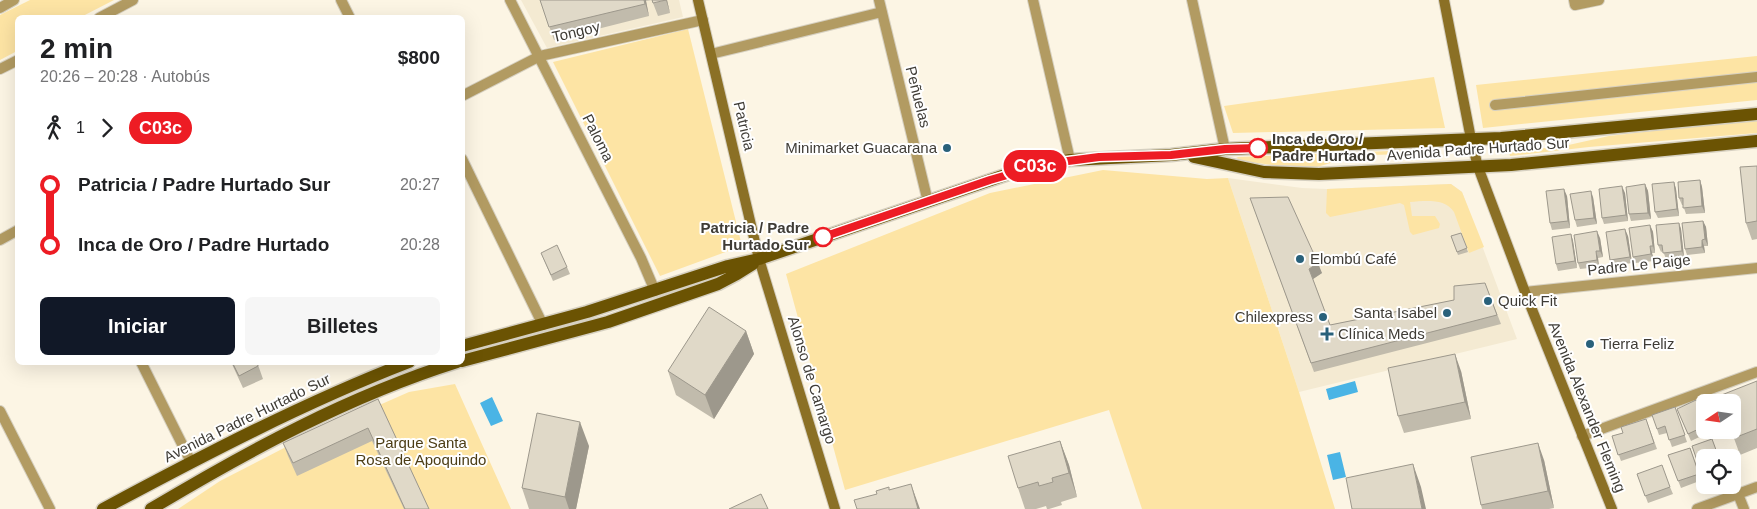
<!DOCTYPE html>
<html lang="es">
<meta charset="utf-8">
<style>
body{margin:0;font-family:Arial,sans-serif;background:#f6f6f6;color:#202124;height:100vh;display:flex;flex-direction:column;font-size:19px;white-space:nowrap}
*{box-sizing:border-box;margin:0}
p{font-size:16px;color:#757577}
.icon{flex:none;width:28px;height:28px;fill:none;stroke:currentColor;stroke-width:2;stroke-linecap:round;stroke-linejoin:round}
.map{position:relative;flex:1;overflow:hidden}
.side{position:absolute;left:15px;top:15px;width:450px;height:350px;display:flex;flex-direction:column;background:#fff;border-radius:8px;box-shadow:0 5px 20px #0002}
.side>*{flex:none}
.badge{padding:0 10px;border-radius:16px;font-size:18px;line-height:32px}
.needle{width:32px;rotate:257deg}
.tools{position:absolute;left:1696px;top:394px;display:grid;gap:10px}
.tools a{display:grid;place-items:center;width:45px;height:45px;border-radius:8px;background:#fff;box-shadow:0 5px 20px #0002;font-size:25px}
.map>.badge{position:absolute;translate:-50% -50%;box-shadow:0 0 0 2px #fff}
.legs{display:flex;align-items:center;gap:8px;height:55px;padding:0 25px;font-size:16px}
.legs p{margin-inline-start:auto}
.overview{display:flex;align-items:center;justify-content:space-between;height:85px;padding:0 25px}
h1{font-size:28px;font-weight:700;line-height:38px}
.cta{display:flex;gap:10px;margin-top:auto;padding:10px 25px}
.cta a{flex:1;height:58px;border-radius:8px;background:#111827;color:#fff;font-size:20px;font-weight:700;line-height:58px;text-align:center}
.cta a+a{background:#f6f6f6;color:#202124}
ul{padding:0 25px;list-style:none}
li{display:flex;align-items:center;gap:18px;height:60px;font-size:19px}
li i{display:grid;place-items:center;width:8px;height:100%;margin:0 6px;background:currentColor}
li i::after{content:'';width:12px;height:12px;margin:-6px;border:4px solid;border-radius:50%;background:#fff}
li p{margin-inline-start:auto}
li:first-child i{background:linear-gradient(#0000 50%,currentColor 0)}
li:last-child i{background:linear-gradient(currentColor 50%,#0000 0)}
.map>svg:first-child{display:block}
</style>
<div class="map">
<svg width="1757" height="509" viewBox="0 0 1757 509">
<rect width="100%" height="100%" fill="#fcf5e4"/>
<path fill="#f4ead2" d="M521 0H679L683 17 547 48Z
M1228 178 1302 188 1327 189 1451 184 1462 192 1517 339 1299 392Z"/>
<path fill="#fde4a4" d="M30 0H114L81 17 18 18 17 51 0 60V15Z
M688 29 742 246 660 276 553 62Z
M1757 56V100L1483 128 1476 85Z
M1434 77 1445 128 1233 133 1224 106Z
M1757 119V133L1589 147 1510 156 1509 152 1564 146 1609 136Z
M1441 149V153L1372 155 1344 159 1317 167 1272 165 1243 161 1236 158 1238 157Z
M1103 170 1207 179 1228 178 1299 392 1335 509H1142L1109 410 845 490 786 274 990 193Z
M1451 184 1462 192 1484 247 1469 253 1454 212C1445 198 1425 201 1410 202L1412 216H1435L1440 224 1439 228 1413 235 1410 232 1404 205 1400 203 1330 217 1326 213 1327 189Z
M455 384 511 509H178L220 481 284 448 384 403 409 392Z"/>
<path fill="#4ab4e5" d="M1355 381 1358 392 1329 400 1326 389Z
M492 397 503 421 491 426 480 403Z
M1340 452 1346 477 1333 480 1327 455Z"/>
<g fill="none" stroke-linecap="round" stroke-linejoin="round">
<g stroke="#d6d0c1" stroke-width="12">
<path id="street" d="M341 0 350 18
M510 0 641 258 655 291
M879 0 928 202
M1033 0 1070 160
M1192 0 1225 149
M1574 0 1575 5 1599 0
M0 8 14 0
M99 18 133 0
M711 54 882 12
M0 69 18 60
M462 96 540 56 703 20
M1495 105 1757 77
M462 159 543 325
M0 240 18 230
M1525 292 1757 268
M141 362 191 462
M0 411 50 509
M1582 436 1757 372
M1738 494 1744 509
M1697 509 1757 487"/>
</g>
<g stroke="#d6d0c1" stroke-width="12">
<path id="secondary" d="M698 0 759 259 835 509
M1444 0 1471 139 1478 167 1525 292 1612 509"/>
</g>
<g stroke="#d6d0c1" stroke-width="15">
<path id="primary" d="M1194 157 1264 172 1319 174 1511 165 1757 141
M462 346 587 312 728 266 759 259 1023 169 1070 160 1171 155 1225 149 1501 138 1757 114
M462 361 608 322 718 284 737 274 753 264
M103 509C202 456 303 403 409 362
M151 509C248 451 349 396 457 362"/>
</g>
<use href="#street" stroke="#b29b62" stroke-width="10"/>
<use href="#secondary" stroke="#8b7025" stroke-width="10"/>
<use href="#primary" stroke="#6b5303" stroke-width="12"/>
</g>
<path fill="#c1bbac" d="M540 0H652L646 1 649 16 554 40Z
M667 0 670 13 658 16 653 3Z
M1757 166V239L1752 240 1746 223Z
M1700 180 1702 187 1705 213 1686 214 1683 205H1682L1679 198Z
M1674 182 1676 189 1679 216 1658 218 1655 212Z
M1645 184 1648 191 1651 219 1631 221 1629 214Z
M1625 193 1628 221 1604 224 1602 218Z
M1567 196 1570 228 1552 230 1550 223Z
M1593 197 1597 224 1577 227 1575 220Z
M1250 198 1322 273 1313 279 1330 325 1454 300 1485 283 1501 324 1314 372Z
M1703 221 1706 227 1708 246H1704L1705 253 1687 255 1685 249Z
M1679 223 1681 229 1684 257 1666 259 1663 251 1661 252 1658 245Z
M1650 225 1653 232 1655 253H1652L1654 261 1635 263 1633 257Z
M1461 233 1468 252 1458 255 1451 236Z
M1571 234 1573 241 1577 268 1558 271 1556 264Z
M1628 236 1632 263 1613 266 1610 260Z
M1600 238 1603 257 1598 258 1599 267 1580 269 1578 263Z
M541 253 567 267 570 274 553 281Z
M746 331 754 354 714 419 676 395 668 371Z
M231 362H257L263 379 243 388Z
M1461 371 1471 419 1404 433 1398 416Z
M1757 381V448L1740 455 1731 430Z
M378 399 429 509H404L372 441 297 476 288 456 283 443Z
M1675 407 1687 442 1672 447 1667 433 1659 435 1657 429Z
M1677 409 1705 419V430H1710V432L1691 441Z
M1646 419 1657 449 1621 461 1612 436 1623 433Z
M1060 441 1069 465 1077 497 1061 502 1062 505 1049 509H1047L1046 506 1036 509H1025L1018 488Z
M589 446 576 509H529L522 488Z
M1692 446 1705 458V478L1704 479Z
M1690 448 1702 480 1681 488 1668 455Z
M1544 460 1554 508 1549 509H1482L1481 505Z
M1637 474 1670 487 1673 494 1648 503Z"/>
<path fill="#9d988c" d="M644 0H646V1L649 16Z
M666 0H667L670 13Z
M1700 180 1702 187 1705 213 1702 206Z
M1674 182 1676 189 1679 216 1677 209Z
M1645 184 1648 191 1651 219 1648 213Z
M1622 186 1625 193 1628 221 1626 215Z
M1564 189 1567 196 1570 228 1568 221Z
M1591 191 1593 197 1597 224 1594 218Z
M1703 221 1706 227 1708 246 1705 239Z
M1679 223 1681 229 1684 257 1682 251Z
M1650 225 1653 232 1655 253 1653 246Z
M1625 229 1628 236 1632 263 1630 257Z
M1597 231 1600 238 1603 257 1600 251Z
M1571 234 1573 241 1577 268 1575 261Z
M1702 240 1704 246 1705 253 1702 247Z
M1650 246 1652 253 1654 261 1651 254Z
M1596 251 1598 258 1599 267 1597 260Z
M1318 263 1322 273 1313 279 1309 269Z
M746 331 754 354 714 419 705 395Z
M1455 354 1461 371 1471 419 1465 402Z
M580 422 589 446 576 509H569L565 497Z
M1060 441 1069 465 1077 497 1069 473Z
M1538 443 1544 460 1554 508 1548 491Z
M1413 464 1421 487 1426 509H1422Z
M911 484 920 509H918Z"/>
<path fill="#e0d9c8" stroke="#9d988c" d="M540 0H644L645 4 549 27Z
M652 0H666L653 3Z
M1757 166V221L1746 223 1740 167Z
M1700 180 1702 206 1683 208V198H1679L1678 182Z
M1674 182 1677 209 1655 212 1652 184Z
M1645 184 1648 213 1629 214 1626 187Z
M1622 186 1626 215 1602 218 1599 189Z
M1564 189 1568 221 1550 223 1546 191Z
M1591 191 1594 218 1575 220 1570 194Z
M1288 197 1318 263 1309 269 1330 325 1454 300V286L1485 283 1497 315 1311 363 1250 198Z
M1703 221 1705 239 1702 240V247L1685 249 1682 223Z
M1679 223 1682 251 1663 253 1662 245H1658L1656 225Z
M1650 225 1653 246H1650L1651 254 1633 257 1629 228Z
M1625 229 1630 257 1610 260 1606 232Z
M1597 231 1600 251H1596L1597 260 1578 263 1574 235Z
M1461 233 1467 248 1457 252 1451 236Z
M1571 234 1575 261 1556 264 1552 237Z
M557 245 567 267 551 275 541 253Z
M709 307 746 331 705 395 668 371Z
M1455 354 1465 402 1398 416 1388 368Z
M232 362H257L258 366 239 376Z
M1757 381V429L1734 438 1731 430H1732V402H1721L1719 396Z
M378 399 429 509H405L368 428 293 463 283 443Z
M1696 400 1705 419V426L1688 434 1677 409Z
M1675 407 1685 435 1669 440 1665 426 1657 429 1652 415Z
M537 413 580 422 565 497 522 488Z
M1646 419 1654 443 1618 455 1612 436 1623 433 1621 427Z
M1712 439 1719 458H1705V471L1701 472 1692 446Z
M1060 441 1069 473 1052 478 1053 482 1039 486 1038 482 1018 488 1008 456Z
M1538 443 1548 491 1481 505 1471 457Z
M1690 448 1699 474 1678 481 1668 455Z
M1413 464 1422 509H1352L1346 478Z
M1662 465 1670 487 1645 496 1637 474Z
M911 484 918 509H857L854 500 877 494 876 491 889 487V490Z
M761 494 768 509H729Z"/>
<g fill="none" stroke-linecap="round" stroke-linejoin="round">
<g stroke="#fff" stroke-width="11">
<path id="line-1" d="M823 237 990 180 1045 164 1099 157 1171 155 1225 149 1258 148"/>
</g>
<use href="#line-1" stroke="#ed1c24" stroke-width="8"/>
</g>
<g fill="#29617b" stroke="#fff" stroke-width="2">
<circle cx="947" cy="148" r="5"/>
<circle cx="1300" cy="259" r="5"/>
<circle cx="1488" cy="301" r="5"/>
<circle cx="1447" cy="313" r="5"/>
<circle cx="1323" cy="317" r="5"/>
<path d="M1324.5 326.5h5v5h5v5h-5v5h-5v-5h-5v-5h5z"/>
<circle cx="1590" cy="344" r="5"/>
</g>
<g fill="#fff" stroke="#ed1c24" stroke-width="2.5">
<circle cx="1258" cy="148" r="9"/>
<circle cx="823" cy="237" r="9"/>
</g>
<g text-anchor="middle" stroke-width="4" stroke-linejoin="round" paint-order="stroke">
<g font-size="15" fill="#3f3c36" stroke="#fff">
<text transform="translate(576 32) rotate(-13)" y="5">Tongoy</text>
<text transform="translate(918 97) rotate(76)" y="5">Peñuelas</text>
<text transform="translate(744 126) rotate(77)" y="5">Patricia</text>
<text transform="translate(598 138) rotate(63)" y="5">Paloma</text>
<text transform="translate(1478 149) rotate(-4)" y="5">Avenida Padre Hurtado Sur</text>
<text transform="translate(1639 265) rotate(-6)" y="5">Padre Le Paige</text>
<text transform="translate(812 380) rotate(73)" y="5">Alonso de Camargo</text>
<text transform="translate(1587 407) rotate(68)" y="5">Avenida Alexander Fleming</text>
<text transform="translate(247 418) rotate(-26)" y="5">Avenida Padre Hurtado Sur</text>
</g>
<g font-size="15" font-weight="bold" fill="#3f3c36" stroke="#fff" text-anchor="start">
<text x="1272" y="144">Inca de Oro /<tspan x="1272" dy="17">Padre Hurtado</tspan></text>
<text x="809" y="233" text-anchor="end">Patricia / Padre<tspan x="809" dy="17">Hurtado Sur</tspan></text>
</g>
<g font-size="15" fill="#3f3c36" stroke="#fff" text-anchor="start">
<text x="937" y="153" text-anchor="end">Minimarket Guacarana</text>
<text x="1310" y="264">Elombú Café</text>
<text x="1498" y="306">Quick Fit</text>
<text x="1437" y="318" text-anchor="end">Santa Isabel</text>
<text x="1313" y="322" text-anchor="end">Chilexpress</text>
<text x="1338" y="339">Clínica Meds</text>
<text x="1600" y="349">Tierra Feliz</text>
</g>
<g font-size="15" fill="#4c3d15" stroke="#fff">
<text x="421" y="448">Parque Santa<tspan x="421" dy="17">Rosa de Apoquindo</tspan></text>
</g>
</g>
</svg>
<div class="tools">
<a><svg class="needle" viewBox="-14 -14 28 28"><path d="M0-13l5 13h-10z" fill="#e53935"/><path d="M0 13l5-13h-10z" fill="#757577"/></svg></a>
<a><svg class="icon" aria-label="locate" viewBox="0 0 24 24"><circle cx="12" cy="12" r="6"/><path d="M12 2v4M12 18v4M2 12h4M18 12h4"/></svg></a>
</div>
<b class="badge" style="left:1035px;top:166px;background:#ed1c24;color:#fff">C03c</b>
<section class="side">
<div class="overview"><div><h1>2 min</h1><p>20:26 – 20:28 · Autobús</p></div><b>$800</b></div>
<div class="legs"><svg class="icon" aria-label="walk" viewBox="0 0 24 24"><circle cx="13" cy="4" r="2"/><path d="M13 8l-2 6 4 7M11 14l-3 7M7 12l3-4h3l4 4"/></svg>1<svg class="icon" aria-label="forward" viewBox="0 0 24 24"><path d="M9 5l7 7-7 7"/></svg><b class="badge" style="background:#ed1c24;color:#fff">C03c</b></div>
<ul>
<li><i style="color:#ed1c24"></i><b>Patricia / Padre Hurtado Sur</b><p>20:27</p></li>
<li><i style="color:#ed1c24"></i><b>Inca de Oro / Padre Hurtado</b><p>20:28</p></li>
</ul>
<div class="cta"><a>Iniciar</a><a>Billetes</a></div>
</section>
</div>
